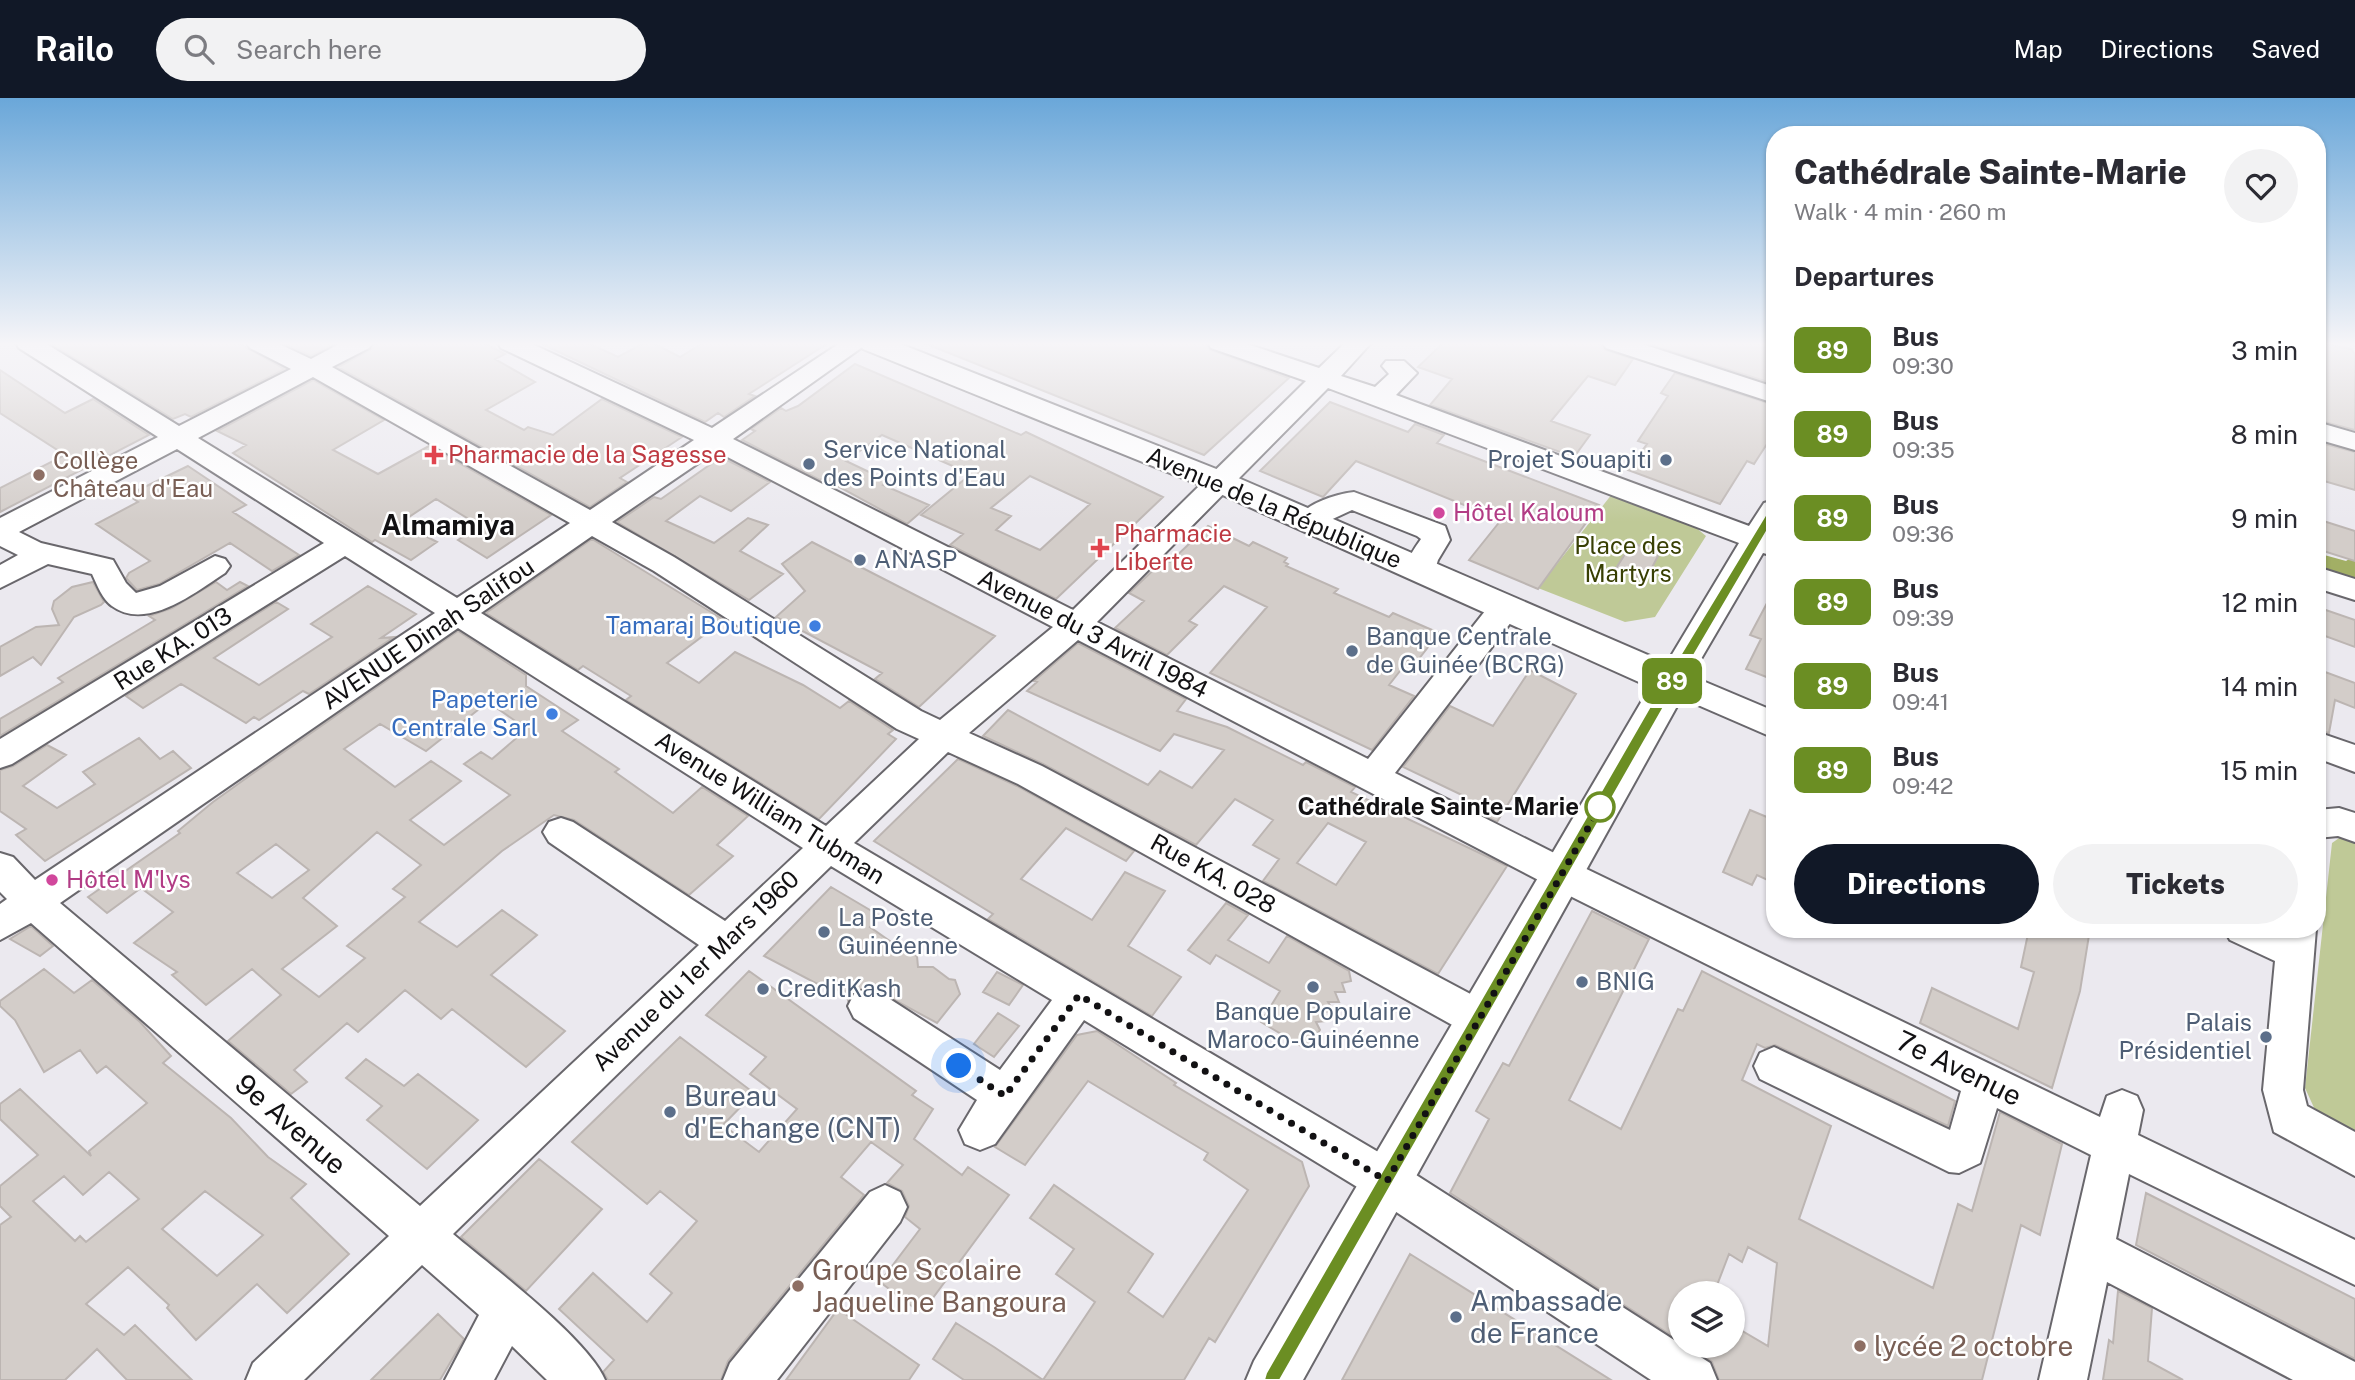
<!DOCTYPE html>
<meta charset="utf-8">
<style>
body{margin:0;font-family:"Public Sans",sans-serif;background:#f2f2f3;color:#2b2b33;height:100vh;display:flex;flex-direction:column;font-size:26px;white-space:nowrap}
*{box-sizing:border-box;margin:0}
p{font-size:23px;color:#7c7c81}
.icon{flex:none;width:38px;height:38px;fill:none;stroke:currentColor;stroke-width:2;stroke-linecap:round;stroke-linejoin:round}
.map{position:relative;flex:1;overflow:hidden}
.sheet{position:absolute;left:1766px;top:28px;width:560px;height:812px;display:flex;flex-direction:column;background:#fff;border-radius:28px;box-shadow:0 2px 5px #0004}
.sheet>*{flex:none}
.badge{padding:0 14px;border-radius:10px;font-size:24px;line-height:46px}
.controls{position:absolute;left:1668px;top:1183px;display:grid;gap:14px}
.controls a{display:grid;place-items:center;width:77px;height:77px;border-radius:50%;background:#fff;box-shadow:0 2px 5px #0004;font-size:35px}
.you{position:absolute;width:35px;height:35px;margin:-18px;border:5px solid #fff;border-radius:50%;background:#1a73e8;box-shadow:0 0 0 10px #1a73e833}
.map>.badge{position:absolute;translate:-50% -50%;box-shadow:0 0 0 4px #fff}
h2{padding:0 28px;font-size:26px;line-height:63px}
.round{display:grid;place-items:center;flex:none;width:74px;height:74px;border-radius:37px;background:#f2f2f3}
.overview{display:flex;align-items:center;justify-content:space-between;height:119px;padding:0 28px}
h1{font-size:33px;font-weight:800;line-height:52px}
.action{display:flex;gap:14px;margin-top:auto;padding:14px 28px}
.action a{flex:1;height:80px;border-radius:42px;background:#111827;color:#fff;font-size:28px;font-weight:800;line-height:80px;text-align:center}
.action a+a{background:#f2f2f3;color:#2b2b33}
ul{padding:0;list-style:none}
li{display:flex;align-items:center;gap:21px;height:84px;padding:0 28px}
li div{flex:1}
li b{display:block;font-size:26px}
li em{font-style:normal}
li .badge{min-width:77px;font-weight:700;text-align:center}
header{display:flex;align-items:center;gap:42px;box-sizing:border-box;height:98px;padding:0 35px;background:#111827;color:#fff}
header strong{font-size:33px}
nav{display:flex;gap:38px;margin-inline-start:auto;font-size:24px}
.search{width:490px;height:63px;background:#f2f2f3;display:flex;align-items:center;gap:18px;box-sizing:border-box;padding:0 24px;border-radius:38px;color:#7c7c81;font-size:26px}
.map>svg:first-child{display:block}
</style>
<header>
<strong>Railo</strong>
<div class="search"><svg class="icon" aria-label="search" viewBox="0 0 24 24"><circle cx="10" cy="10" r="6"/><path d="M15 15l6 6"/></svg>Search here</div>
<nav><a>Map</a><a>Directions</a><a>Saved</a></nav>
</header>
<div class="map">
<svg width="2355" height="1282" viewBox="0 0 2355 1282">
<rect width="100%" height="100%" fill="#ebe9ef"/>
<path fill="#bfc997" d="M1612 396 1688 423 1706 438 1655 519 1625 524 1538 490Z
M2342 738 2355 741V1043L2316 1014 2305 990 2332 745Z"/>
<path fill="#a2af65" d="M2317 455 2346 463 2355 457V496L2317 475Z"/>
<path fill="#d3cdc9" stroke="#bcb5b2" stroke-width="2" fill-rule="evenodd" d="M50 245H238L285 271 191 319 185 316 173 321Z
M288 245H336L311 258 285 246Z
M375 245H484L505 256 495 261 535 284 486 312 524 332 528 329 553 337 602 301 682 339 620 380 627 384 590 409 338 269 370 252Z
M540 245H588L618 259 644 245H653L680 259 703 245H828L749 296 755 298 724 319 718 315 705 324Z
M924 245H1205L1210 252 1289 280 1204 357Z
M1443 245H1600L1605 252 1633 261 1615 287 1588 278 1551 323 1590 337 1574 359 1430 307 1452 281 1418 269Z
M1650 245H1774V286L1649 246Z
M2320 245 2351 251 2355 256V332L2317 322Z
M855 266 1021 337 1026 334 1163 399 1056 501 950 447 963 436 921 417 971 376 882 337 846 363 888 383 883 387 929 407 907 426 823 380 820 382 742 342 755 333 751 331 781 310 786 313 798 308ZM1030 378 1090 406 1040 452 996 432 1011 418 991 410Z
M0 272 65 315 93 301 149 337 0 414V390L65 357 0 315Z
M1675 275 1774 307V335L1754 366 1747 363 1720 406 1628 372 1647 346 1638 343 1668 298 1661 295Z
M313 282 384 322 333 352 378 376 429 348 551 417 487 460 458 442 480 428 436 401 400 425 437 444 411 462 375 442 372 444 233 355 246 347 217 333Z
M1330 304 1408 334 1415 326 1444 337 1437 345 1599 407 1538 491 1469 462 1501 422 1356 363 1323 399 1260 373Z
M2317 344 2355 354V392L2317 381Z
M721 359 770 384 731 413 700 398 666 423 714 445 748 420 768 427 740 453 783 476 749 502 617 424 654 399 661 401Z
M188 368 246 407 233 414 299 457 272 473 230 445 159 486 137 492 126 480 129 475 150 463 96 426 138 404 128 397Z
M2317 421 2355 433V463L2317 451Z
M1208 428 1249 448 1253 444 1287 460 1284 464 1288 466 1286 468 1338 491 1334 495 1389 519 1393 515 1439 535 1418 562 1411 559 1389 587 1414 598 1372 652 1210 575 1267 509 1224 488 1189 523 1197 527 1167 557 1115 530 1144 503 1129 495 1165 461 1170 464Z
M592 441 724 522 667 565 699 585 735 554 803 587 840 610 849 603 893 632 888 636 896 641 819 721 626 602 631 598 583 568 578 572 486 515Z
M812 444 995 538 919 609 875 581 882 575 776 519 805 493 782 466Z
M1632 445 1656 453 1654 456 1658 458 1646 481 1615 472Z
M93 484 104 504 101 507 74 519 41 567 33 559 0 578V549L36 529 59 527 52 511 54 503 72 489Z
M216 484 227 492 240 484 248 488 0 638V621L63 584 58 580 155 522 149 518 172 510Z
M368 488 416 516 381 540 394 539 309 596 303 593 259 622 254 619 246 625 181 586 143 610 126 598 276 504 288 511 214 560 259 587 332 539 311 526Z
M1774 492V582L1746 571 1761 541 1750 537Z
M2317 509 2355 522V549L2317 535Z
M458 533 526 577V588L578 622 562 633 619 671 615 674 673 715 702 689 748 718 717 747 733 758 689 797 574 722 554 717 502 753 419 824 457 849 502 812 537 837 491 877 565 933 526 969 452 911 441 921 405 892 358 934 347 925 294 972 307 984 291 996 228 943 281 897 252 871 206 907 172 877 177 874 134 845 173 814 141 790 107 815 88 799 180 735 178 733 213 704 252 676ZM488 604 527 631 492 661 481 654 464 666 510 697 444 747 410 722 461 683 431 663 395 689 344 651 380 626 426 653ZM377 734 421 767 393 791 405 799 347 848 365 860 319 899 282 871 337 828 303 800ZM276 746 309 772 272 800 237 775Z
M1078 545 1186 601 1177 613 1227 629 1303 667 1306 664 1355 689 1351 694 1507 768 1438 876 1263 783 1279 761 1253 747 1273 722 1235 701 1196 747 1043 666 983 638 1008 612 1148 687 1160 673 1192 690 1224 652 1174 636 1160 653 1027 593 1037 584 1034 583ZM1328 725 1366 744 1336 787 1297 765Z
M2317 571 2355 585V610L2335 602 2329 635 2317 632Z
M1530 572 1576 596 1497 724 1460 705 1464 698 1403 669 1450 608 1493 628Z
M139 640 160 661 173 653 191 670 45 763 16 737 26 731 0 713V672L13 668 47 647 66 657 23 688 57 710 95 686 83 674Z
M958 661 1017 688 1134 753 1126 763 1066 730 1021 781 1092 822 1125 774 1165 793 1128 848 1181 879 1152 918 988 821 993 816 874 743Z
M1750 712 1774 722V785L1757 777 1752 787 1723 774Z
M831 789 880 818 870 829 904 853 917 858 918 869H933L949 881 955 882 960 896 937 925 869 888 853 894 848 902 846 893 827 891 764 858Z
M1226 805 1248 817 1228 842 1269 865 1287 838 1349 873 1351 883 1342 885 1345 894H1335L1339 904H1328L1333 913 1321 914 1327 923 1316 924 1320 932 1306 951 1261 924 1280 893 1216 857 1210 866 1188 852Z
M1592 813 1649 841 1569 1002 1621 1031 1678 911 1683 913 1702 873 1955 1003 1948 1028 1775 947 1765 950 1757 946 1742 982 1831 1028 1799 1121 1933 1190 1958 1106 1972 1113 2000 1014 2062 1046 2040 1137 2021 1127 1982 1282H1719L1712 1264 1698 1254 1700 1248H1732V1227L1768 1248 1777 1165 1748 1149 1742 1164 1729 1156 1714 1195H1680V1243L1450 1095 1489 1021 1476 1013 1503 965 1509 968Z
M31 828 53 848 40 858 10 841Z
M2029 831H2090L2080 893 2052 990 1920 925 1932 890 2018 931 2034 874 2021 869Z
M44 871 74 895 92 882 140 924 171 958 163 965 231 1020 268 1059 306 1086 291 1100 349 1156 287 1215 257 1186 196 1242 167 1210 169 1207 128 1169 86 1206 124 1237 135 1227 192 1282H127L97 1251 65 1282H0V1127L11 1119 0 1108V1088L38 1057 0 1021V1006L20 991 91 1058 89 1053 147 1005 106 968 97 975 80 952 44 974 15 922 0 908V903ZM109 1074 139 1101 86 1144 80 1138 75 1143 33 1103 64 1078 83 1097ZM205 1093 263 1137 217 1178 162 1131Z
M749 873 916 993 912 997 933 1011 914 1041 962 1077 968 1069 1009 1097 924 1212H917L880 1184 920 1131 905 1119 909 1108 902 1093 887 1085 903 1067 871 1044 841 1079 864 1097 728 1263 721 1282H608L603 1274 614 1262 559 1211 593 1175 647 1224 672 1195 650 1176 697 1123 660 1093 647 1106 572 1044 680 939 754 995 723 1027 759 1054 797 1011 750 976 766 959 706 917Z
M997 874 1023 887 1009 907 983 894Z
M998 915 1019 928 994 959 974 946Z
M1097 933 1176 985 1174 987 1302 1064 1309 1088 1215 1244 1209 1240 1184 1282H1043L1095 1204 1056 1176 1074 1151 1030 1120 1054 1087 1153 1156 1128 1194 1163 1219 1248 1092 1204 1062 1208 1055 1088 983 1025 1067 995 1049 1077 937Z
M366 961 404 988 418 976 478 1022 427 1071 367 1022 382 1008 346 980Z
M539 1061 602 1111 526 1193 461 1139Z
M2146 1095 2355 1201V1261L2136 1147Z
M1410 1156 1611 1282H1342Z
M2118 1193 2152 1210 2148 1263 2183 1282H2103L2109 1242 2113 1245Z
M838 1211 919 1267 909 1282H786Z
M438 1216 464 1241 440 1282H371Z
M956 1225 994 1249 1043 1282H964L933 1261Z"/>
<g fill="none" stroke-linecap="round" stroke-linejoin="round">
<g stroke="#69676c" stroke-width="4">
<path id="minor" d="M16 245H45L179 328 291 271 250 250 247 245H277L311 261 341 245H372L369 250 332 269 590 412 694 342 501 250 498 245H530L712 330 840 245H868L733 341 1073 512 1306 283 1211 250 1208 245H1244L1319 270 1345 245H1371L1341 278 1375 289 1389 276 1382 268 1386 263H1404L1417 275 1396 297 1749 428 1764 405 1774 402V458L1763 455 1691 578 1774 613V640L1661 591 1656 583 1739 445 1328 290 1097 524 1368 661 1493 503 1504 500 1515 503 1519 511 1515 519 1395 675 1574 765 2100 1019 2107 998 2122 992 2137 998 2143 1012 2138 1037 2355 1142V1187L2129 1076 2116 1141 2355 1264V1282H2293L2107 1184 2087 1282H2039L2091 1057 1997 1010 1980 1065 1959 1075 1949 1074 1760 981 1754 968 1760 955 1774 949 1950 1032 1961 993 1548 787 1078 542 969 635 1042 668 1493 908 1499 921 1493 934 1479 939 1465 934 1018 686 948 654 854 745 1402 1068 1710 1265 1717 1282H1651L1372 1098 1084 922 995 1046 980 1052 965 1046 959 1032 977 1002 854 920 848 908 854 896 868 890 882 896 1000 972 1052 902 831 768 453 1136C491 1168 588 1241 605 1282H547L512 1248 494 1282H445L479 1217 422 1167 304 1282H246L253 1265 389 1138 31 825 0 842V806L7 801 0 794V755L13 759 35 782 435 515 345 458 12 666 0 670V641L324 445 177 351 19 434 41 445 113 462 126 485 136 495 160 488 215 458 225 461 230 468 225 475C197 493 147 534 112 508 103 502 97 487 92 476L48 466 0 490V467L18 457 0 448V420L158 339 19 250ZM313 279 570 425 457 500 198 340ZM716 353 1053 529 940 622 921 613 674 459 612 424ZM592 438 654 473 897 631 919 641 826 728 481 515ZM458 530 803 750 725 823 573 724 561 720 549 724 543 734 549 744 699 847 420 1108 60 805Z
M1603 245H1639L1774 289V305L1606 250Z
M2317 324 2355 335V352L2317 341Z
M1354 394 1445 428 1450 442 1438 462 1432 481 1422 484 1412 481C1402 466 1412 454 1421 441L1417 438 1352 412 1309 432 1299 430 1295 423C1305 406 1335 396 1354 394Z
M2317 469 2355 481V502L2317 490Z
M2317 634 2355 647V674L2317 660Z
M2339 710 2355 715V744L2338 738 2317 740V712Z
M2224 831H2316L2303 992 2307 1008 2355 1034V1078L2274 1034 2263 992 2275 863 2230 842Z
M885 1087 900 1094 907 1109 900 1124 777 1282H723L730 1265 870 1094Z"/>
</g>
<g stroke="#69676c" stroke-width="4">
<path id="major" d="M859 245H898L1229 376 1685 573 1691 583 1303 1282H1246L1254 1263 1650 589 1207 390 863 251Z"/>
</g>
<use href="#minor" fill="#fff" fill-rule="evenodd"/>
<use href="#major" fill="#fff" fill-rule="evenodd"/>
</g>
<linearGradient id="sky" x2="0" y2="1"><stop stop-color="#6aa7d9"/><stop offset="0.58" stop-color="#f6f5f8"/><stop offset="1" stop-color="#f6f5f8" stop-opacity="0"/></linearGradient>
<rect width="2355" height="424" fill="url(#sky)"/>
<path fill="#6b8e23" stroke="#fff" stroke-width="2" d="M1774 407 1780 411 1677 586 1280 1282H1264L1266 1275 1667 579 1769 411Z"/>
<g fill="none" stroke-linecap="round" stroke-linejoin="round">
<path stroke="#121113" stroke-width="7" stroke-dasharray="0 12.6" d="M959 968 1005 998 1079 897 1387 1083 1600 709"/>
</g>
<g fill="#e0444e" stroke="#fff" stroke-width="2.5">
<path d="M430.5 346.5h7v7h7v7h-7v7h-7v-7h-7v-7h7z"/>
<path d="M1096.5 439.5h7v7h7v7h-7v7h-7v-7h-7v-7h7z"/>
</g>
<g fill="#5c6f8a" stroke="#fff" stroke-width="2.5">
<circle cx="1666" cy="362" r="7"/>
<circle cx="809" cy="366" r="7"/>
<circle cx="860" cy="462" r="7"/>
<circle cx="1352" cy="553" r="7"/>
<circle cx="824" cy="834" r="7"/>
<circle cx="1582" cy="884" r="7"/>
<circle cx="1313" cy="889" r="7"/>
<circle cx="763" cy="891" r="7"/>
<circle cx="2266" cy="939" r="7"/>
<circle cx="670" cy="1014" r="7"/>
<circle cx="1456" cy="1219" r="7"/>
</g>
<g fill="#8d6e63" stroke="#fff" stroke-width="2.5">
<circle cx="39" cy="377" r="7"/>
<circle cx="798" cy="1188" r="7"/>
<circle cx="1860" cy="1248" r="7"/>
</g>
<g fill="#d1479c" stroke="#fff" stroke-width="2.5">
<circle cx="1439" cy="415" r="7"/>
<circle cx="52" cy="782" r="7"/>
</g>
<g fill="#3f7fe0" stroke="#fff" stroke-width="2.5">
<circle cx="815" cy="528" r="7"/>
<circle cx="552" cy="616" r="7"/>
</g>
<circle fill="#fff" stroke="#6b8e23" stroke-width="3.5" cx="1600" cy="709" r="14"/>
<g text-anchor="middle" stroke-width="5" stroke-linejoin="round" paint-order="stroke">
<g font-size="24" fill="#4e5e75" stroke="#fff" text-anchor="start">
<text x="823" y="360">Service National<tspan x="823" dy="28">des Points d'Eau</tspan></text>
<text x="1652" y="370" text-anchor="end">Projet Souapiti</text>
<text x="874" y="470">ANASP</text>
<text x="1366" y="547">Banque Centrale<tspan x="1366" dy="28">de Guinée (BCRG)</tspan></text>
<text x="838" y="828">La Poste<tspan x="838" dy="28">Guinéenne</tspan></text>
<text x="1596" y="892">BNIG</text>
<text x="777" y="899">CreditKash</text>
<text x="1313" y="922" text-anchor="middle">Banque Populaire<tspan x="1313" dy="28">Maroco-Guinéenne</tspan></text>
<text x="2252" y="933" text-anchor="end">Palais<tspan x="2252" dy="28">Présidentiel</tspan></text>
</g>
<g font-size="24" fill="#be3a42" stroke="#fff" text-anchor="start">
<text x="448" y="365">Pharmacie de la Sagesse</text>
<text x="1114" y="444">Pharmacie<tspan x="1114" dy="28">Liberte</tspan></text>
</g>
<g font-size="24" fill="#785e54" stroke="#fff" text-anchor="start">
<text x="53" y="371">Collège<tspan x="53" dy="28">Château d'Eau</tspan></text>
</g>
<g font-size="24" fill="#121113" stroke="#fff">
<text transform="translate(1274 410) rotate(23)" y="8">Avenue de la République</text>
<text transform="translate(428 536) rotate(-34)" y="8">AVENUE Dinah Salifou</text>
<text transform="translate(1093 536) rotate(27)" y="8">Avenue du 3 Avril 1984</text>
<text transform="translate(173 551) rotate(-32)" y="8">Rue KA. 013</text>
<text transform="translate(770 710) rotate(32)" y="8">Avenue William Tubman</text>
<text transform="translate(1213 776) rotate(29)" y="8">Rue KA. 028</text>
<text transform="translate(696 873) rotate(-44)" y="8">Avenue du 1er Mars 1960</text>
</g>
<g font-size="24" fill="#b23c85" stroke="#fff" text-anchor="start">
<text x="1453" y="423">Hôtel Kaloum</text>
<text x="66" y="790">Hôtel M'lys</text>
</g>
<g font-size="24" fill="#383f03" stroke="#fff">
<text x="1628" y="456">Place des<tspan x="1628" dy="28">Martyrs</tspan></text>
</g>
<g font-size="24" fill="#366cbe" stroke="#fff" text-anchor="end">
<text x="801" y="536">Tamaraj Boutique</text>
<text x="538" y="610">Papeterie<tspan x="538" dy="28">Centrale Sarl</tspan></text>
</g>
<g font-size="24" font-weight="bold" fill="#121113" stroke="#fff" text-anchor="end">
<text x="1579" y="717">Cathédrale Sainte-Marie</text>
</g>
<g font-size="28" font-weight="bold" fill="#121113" stroke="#fff">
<text x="448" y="437">Almamiya</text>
</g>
<g font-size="28" fill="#121113" stroke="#fff">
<text transform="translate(1959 970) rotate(26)" y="10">7e Avenue</text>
<text transform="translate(291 1026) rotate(41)" y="10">9e Avenue</text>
</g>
<g font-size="28" fill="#4e5e75" stroke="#fff" text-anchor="start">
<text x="684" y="1008">Bureau<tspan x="684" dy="32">d'Echange (CNT)</tspan></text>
<text x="1470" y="1213">Ambassade<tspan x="1470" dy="32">de France</tspan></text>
</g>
<g font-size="28" fill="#785e54" stroke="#fff" text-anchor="start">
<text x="812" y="1182">Groupe Scolaire<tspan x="812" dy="32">Jaqueline Bangoura</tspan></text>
<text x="1874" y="1258">lycée 2 octobre</text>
</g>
</g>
</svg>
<div class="controls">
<a><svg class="icon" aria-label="layers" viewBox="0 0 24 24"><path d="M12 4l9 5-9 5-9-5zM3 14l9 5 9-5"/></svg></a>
</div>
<div class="you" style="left:959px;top:968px"></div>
<b class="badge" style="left:1672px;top:583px;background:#6b8e23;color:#fff">89</b>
<section class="sheet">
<div class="overview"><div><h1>Cathédrale Sainte-Marie</h1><p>Walk · 4 min · 260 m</p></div><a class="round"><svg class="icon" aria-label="heart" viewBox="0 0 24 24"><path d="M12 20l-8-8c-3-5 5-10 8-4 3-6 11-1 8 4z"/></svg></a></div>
<h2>Departures</h2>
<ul>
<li><span class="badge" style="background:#6b8e23;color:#fff">89</span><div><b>Bus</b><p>09:30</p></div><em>3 min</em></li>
<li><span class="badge" style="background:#6b8e23;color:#fff">89</span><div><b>Bus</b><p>09:35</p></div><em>8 min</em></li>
<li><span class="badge" style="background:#6b8e23;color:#fff">89</span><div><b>Bus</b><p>09:36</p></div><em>9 min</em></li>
<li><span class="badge" style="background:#6b8e23;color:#fff">89</span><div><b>Bus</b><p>09:39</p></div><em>12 min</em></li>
<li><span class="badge" style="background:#6b8e23;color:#fff">89</span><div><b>Bus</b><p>09:41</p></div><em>14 min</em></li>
<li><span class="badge" style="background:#6b8e23;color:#fff">89</span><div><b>Bus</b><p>09:42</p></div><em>15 min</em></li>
</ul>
<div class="action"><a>Directions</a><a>Tickets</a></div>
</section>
</div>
